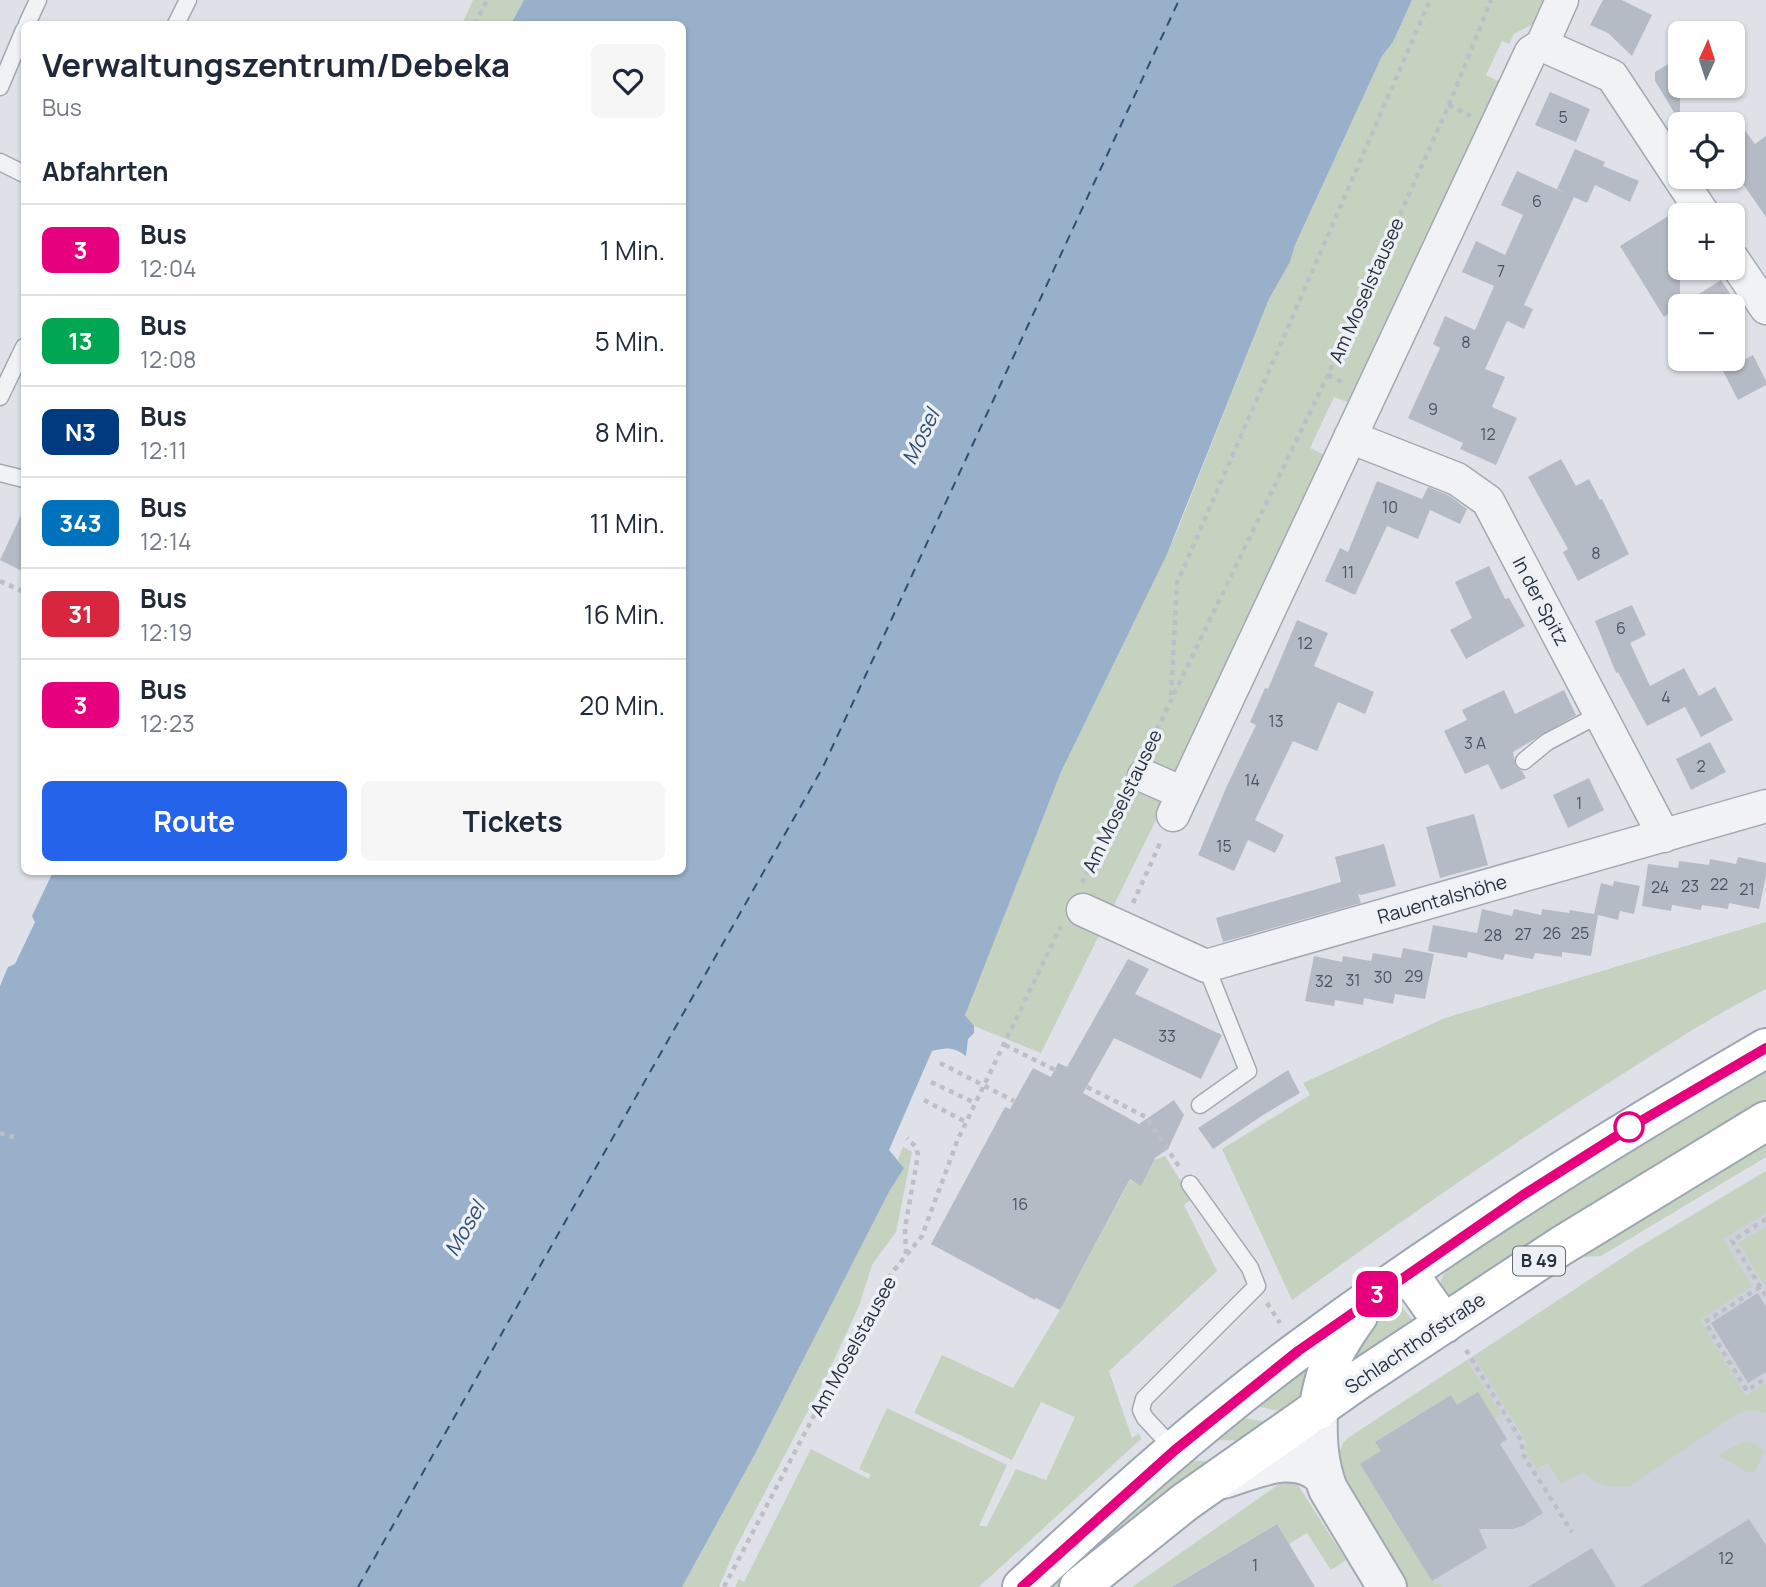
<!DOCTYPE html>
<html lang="de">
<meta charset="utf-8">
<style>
body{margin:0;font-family:Manrope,sans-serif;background:#f6f6f7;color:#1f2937;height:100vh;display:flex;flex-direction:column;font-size:26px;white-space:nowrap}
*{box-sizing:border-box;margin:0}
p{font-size:23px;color:#747a83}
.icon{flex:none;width:38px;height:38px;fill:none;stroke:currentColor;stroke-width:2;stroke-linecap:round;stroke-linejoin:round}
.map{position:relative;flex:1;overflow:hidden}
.sheet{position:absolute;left:21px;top:21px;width:665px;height:854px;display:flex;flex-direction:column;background:#fff;border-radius:10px;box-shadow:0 2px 5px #0004}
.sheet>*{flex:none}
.badge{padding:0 14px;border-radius:10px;font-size:24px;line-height:46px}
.needle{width:46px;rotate:3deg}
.tools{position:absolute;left:1668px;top:21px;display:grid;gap:14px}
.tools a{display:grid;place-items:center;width:77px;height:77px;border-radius:10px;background:#fff;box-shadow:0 2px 5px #0004;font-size:35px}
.map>.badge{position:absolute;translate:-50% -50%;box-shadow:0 0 0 4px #fff}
h2{padding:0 21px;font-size:26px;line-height:63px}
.round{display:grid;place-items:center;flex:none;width:74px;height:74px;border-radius:10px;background:#f6f6f7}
.summary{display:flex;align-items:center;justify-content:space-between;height:119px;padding:0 21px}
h1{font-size:33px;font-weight:700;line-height:52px}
.cta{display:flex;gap:14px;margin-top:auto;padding:14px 21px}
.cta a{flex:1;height:80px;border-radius:10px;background:#2563eb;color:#fff;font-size:28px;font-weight:700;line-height:80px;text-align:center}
.cta a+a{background:#f6f6f7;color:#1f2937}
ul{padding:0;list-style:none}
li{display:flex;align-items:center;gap:21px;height:91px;padding:0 21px;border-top:2px solid #e0e1e3}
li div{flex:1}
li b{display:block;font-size:26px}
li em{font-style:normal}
li .badge{min-width:77px;font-weight:700;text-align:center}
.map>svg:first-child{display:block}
</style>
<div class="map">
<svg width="1766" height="1587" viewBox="0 0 1766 1587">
<rect width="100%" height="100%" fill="#dee2e8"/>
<path fill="#ccd1da" d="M1766 1171V1587H1404L1343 1443 1348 1438 1636 1249Z"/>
<path fill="#c4d2bf" d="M473 0H524L511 24H462Z
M1412 0H1544L1533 24 1514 34 1509 44 1502 41 1486 75 1504 84 1352 404 1334 397 1310 448 1331 458 1223 684 1041 1053 974 1026 965 1015 968 1005 1061 772 1176 534 1269 299 1290 262 1295 245 1382 56 1393 42Z
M1766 922V989C1718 1013 1674 1041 1629 1070 1513 1142 1403 1220 1292 1300L1222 1149 1310 1095 1303 1083 1445 1018Z
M1766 1057V1103L1457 1297C1437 1295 1436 1280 1450 1267L1510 1224Z
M1766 1137V1157L1601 1256 1580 1257Z
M903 1147 912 1152 896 1232 872 1265 859 1306 827 1375 735 1549 719 1587H682L755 1454 890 1190 903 1168 898 1159Z
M1165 1156 1192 1199 1184 1205 1217 1271 1109 1371 1132 1438 1139 1433 1141 1439 979 1587H735L739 1579 744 1582 811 1449 869 1479 870 1474 859 1469 887 1408 1007 1465 979 1526H987L1016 1469 1046 1480 1075 1417 1041 1402 1012 1460 914 1413 942 1355 1013 1388 1060 1310 1130 1180 1141 1185 1153 1160Z
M1766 1171V1213L1723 1239 1752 1286 1700 1320 1746 1396 1766 1383V1413L1751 1410 1738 1413 1630 1486C1610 1488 1597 1486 1583 1472L1561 1484 1548 1463 1537 1469 1525 1450 1526 1441 1474 1356 1636 1249Z
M1766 1227V1287L1738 1243Z
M1399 1303 1416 1325 1347 1370 1343 1362 1373 1325Z
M1320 1351 1311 1395 1289 1413 1251 1405Z
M1467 1360 1501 1414 1494 1418 1478 1392 1457 1405 1451 1395 1375 1441 1381 1451 1385 1503 1435 1585 1440 1584 1443 1587H1404L1351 1500 1336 1462 1343 1443 1348 1438Z
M1238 1417 1274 1423 1249 1441 1217 1440 1215 1437Z
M1743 1442 1752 1443 1764 1451 1755 1472H1747L1718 1455Z
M1189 1460 1213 1462 1064 1587H1038Z
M1285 1480 1296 1482 1346 1560 1331 1570 1307 1533 1289 1544 1277 1524 1172 1587H1132Z"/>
<path fill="#98b0c9" d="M524 0H1412L1393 42 1382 56 1295 245 1290 262 1269 299 1167 554 1061 772 965 1015 974 1026V1033L968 1039 966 1056C954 1047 947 1047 932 1051L889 1150 904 1168 890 1190 755 1454 682 1587H0V986L8 967 15 964 35 922 32 916 53 872H682V24H511Z"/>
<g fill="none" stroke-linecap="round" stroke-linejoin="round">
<path stroke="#304e73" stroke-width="2" stroke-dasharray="9 7" stroke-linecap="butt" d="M358 1587 823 767 1179 0"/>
</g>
<path fill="#b5bbc5" d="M1603 0H1622L1652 15 1632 56 1608 33 1590 25Z
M1680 57V122L1655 81V72Z
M1550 92 1590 109 1576 142 1535 125Z
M1732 113 1755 144 1766 136V217L1732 168Z
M1575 149 1605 162 1603 166 1639 181 1630 202 1595 185 1587 203 1574 197 1524 305 1533 309 1524 329 1507 321 1485 369 1505 377 1492 407 1517 418 1496 465 1460 449 1463 443 1408 418 1440 348 1433 344 1445 316 1475 330 1494 286 1462 272 1476 241 1505 255 1523 215 1501 205 1517 171 1567 194 1557 189Z
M1678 210 1680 249 1668 257 1680 275V306L1664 317 1620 246Z
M1721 280 1738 306H1680Z
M1753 355 1766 381V385L1738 400 1723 371Z
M1561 459 1576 486 1589 479 1600 500 1602 499 1629 554 1578 581 1563 552 1568 549 1528 477Z
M1377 481 1422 499 1428 487 1448 495 1467 509 1460 524 1430 510 1418 539 1387 526 1355 595 1325 581 1340 548 1348 552Z
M24 509V572L0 560Z
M1489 566 1505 599 1509 598 1525 626 1466 659 1450 630 1472 618 1455 582Z
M1632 605 1646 635 1630 643 1650 686 1684 668 1699 696 1715 687 1733 720 1701 737 1685 707 1647 726 1618 672 1616 673 1595 621Z
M1297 620 1328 633 1314 666 1374 692 1365 714 1338 702 1317 751 1293 741 1255 820 1284 835 1275 853 1248 840 1234 871 1198 855 1226 788 1256 725 1250 722 1265 688 1268 689Z
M1504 690 1515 714 1564 690 1576 715 1513 752 1516 767 1522 771 1526 778 1501 790 1488 764 1465 774 1444 731 1467 720 1462 710Z
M1710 742 1726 772 1691 790 1676 759Z
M1589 778 1604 810 1568 828 1553 795Z
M1474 814 1488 865 1440 878 1426 827Z
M1384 844 1396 886 1361 895 1358 894 1361 903 1223 942 1216 918 1341 882 1335 857Z
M1738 857 1766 863V876L1759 909 1729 903 1728 909 1702 905 1701 910 1672 905 1671 911 1642 906 1648 864 1678 868 1679 861 1709 865 1710 859 1736 864Z
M1614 881 1640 886 1634 914 1620 911 1618 920 1598 915 1591 956 1562 952V957L1535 953 1533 959 1505 954 1503 960 1468 952 1467 958 1428 951 1433 925 1477 933 1482 909 1512 916 1514 909 1541 915 1542 909 1569 913 1570 910 1594 914 1601 883 1613 886Z
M1403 948 1434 954 1425 999 1395 994 1393 1004 1364 998 1363 1005 1335 1000 1334 1006 1305 1001 1314 956 1342 962 1343 956 1371 961 1373 953 1401 958Z
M1128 959 1149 969 1135 994 1222 1035 1201 1079 1114 1038 1083 1093 1139 1124 1174 1100 1184 1115 1168 1149 1155 1158 1141 1186 1130 1179 1060 1310 1036 1298 1035 1300 931 1244 1005 1107 1010 1109 1033 1068 1051 1077 1058 1063 1067 1067Z
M1288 1070 1300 1093 1263 1115 1213 1149 1198 1128Z
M1758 1293 1766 1307V1372L1748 1383 1711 1323Z
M1478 1392 1507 1439 1500 1444 1543 1513 1523 1526 1512 1529H1479L1487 1548 1432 1581 1360 1464 1381 1451 1375 1442 1451 1395 1457 1405Z
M1749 1519 1766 1545V1587H1640Z
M1277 1524 1315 1587H1172Z
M1592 1548 1616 1587H1528Z"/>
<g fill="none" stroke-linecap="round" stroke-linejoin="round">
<g stroke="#a3a9b2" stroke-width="19">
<path id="service" d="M27 24 38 0
M176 24 188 0
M0 87 24 30
M0 162 24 174
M0 397 24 347
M0 473 24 479
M1524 761 1547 742 1600 714
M1200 1105 1248 1071 1206 966
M1175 1450 1145 1418 1141 1410 1144 1399 1257 1286 1250 1268 1190 1184"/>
</g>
<g stroke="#a3a9b2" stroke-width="35">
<path id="minor" d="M1542 45 1612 76 1704 215
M1732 258 1766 308
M1350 437 1457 479 1488 501 1664 836
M1144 776 1183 793
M1173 815 1531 52 1542 45 1562 0
M1083 910 1206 966 1766 806"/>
</g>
<g stroke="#a3a9b2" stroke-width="42">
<path id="tertiary" d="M1318 1410C1317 1438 1318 1463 1328 1489L1387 1587
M1223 1479C1256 1469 1295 1449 1323 1476"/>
</g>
<g stroke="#9da6b4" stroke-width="42">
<path id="primary" d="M1408 1273 1444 1324
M1318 1410C1326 1367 1332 1352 1358 1316
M1022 1587C1109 1506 1203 1421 1299 1350 1448 1239 1606 1141 1766 1048
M1079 1587 1185 1502 1354 1383 1561 1246 1766 1121"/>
</g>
<path stroke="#bcc0c6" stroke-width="4.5" stroke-dasharray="5 5" stroke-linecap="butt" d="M475 24 487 0
M1449 105 1471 116
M1328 375 1344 383
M0 581 24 592
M1171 695 1177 583 1430 0
M1148 748 1328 375 1449 105 1491 0
M1082 883 1124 796
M1133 903 1161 841
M1005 1045 1055 1070
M940 1063 1014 1101
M931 1082 975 1103
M1087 1087 1146 1117 1180 1168
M924 1100 966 1122
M0 1133 14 1137
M1766 1219 1732 1241 1766 1296
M906 1254 905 1228 918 1155 916 1147 907 1138
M1760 1287 1705 1322 1747 1391 1766 1378
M1267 1303 1280 1323
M1466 1350 1522 1442V1453L1572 1532
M724 1587 883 1284 922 1236 958 1139 1061 926"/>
<use href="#service" stroke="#f0f2f6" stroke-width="16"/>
<use href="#minor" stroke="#f0f2f6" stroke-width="32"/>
<use href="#tertiary" stroke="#f0f2f6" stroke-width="38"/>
<use href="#primary" stroke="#fff" stroke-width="38"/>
</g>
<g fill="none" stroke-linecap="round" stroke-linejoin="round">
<g stroke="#fff" stroke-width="16">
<path id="line" d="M1022 1587 1175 1450 1298 1351 1523 1195 1634 1125 1766 1048"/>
</g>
<use href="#line" stroke="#e6007e" stroke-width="10"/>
</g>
<circle fill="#fff" stroke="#e6007e" stroke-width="3.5" cx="1629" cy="1127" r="14"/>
<g text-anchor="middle" stroke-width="7" stroke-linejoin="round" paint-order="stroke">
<g font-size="16" fill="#4a5360">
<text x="1563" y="123">5</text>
<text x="1537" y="207">6</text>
<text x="1501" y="277">7</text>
<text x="1466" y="348">8</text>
<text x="1433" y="415">9</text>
<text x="1488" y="440">12</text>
<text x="1390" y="513">10</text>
<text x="1596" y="559">8</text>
<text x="1348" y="578">11</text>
<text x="1621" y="634">6</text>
<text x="1305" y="649">12</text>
<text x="1666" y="703">4</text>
<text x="1276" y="727">13</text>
<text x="1475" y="749">3 A</text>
<text x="1701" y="772">2</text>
<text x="1252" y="786">14</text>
<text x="1579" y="809">1</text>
<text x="1224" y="852">15</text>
<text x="1719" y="890">22</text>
<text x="1690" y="892">23</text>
<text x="1660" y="893">24</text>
<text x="1747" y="895">21</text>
<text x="1552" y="939">26</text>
<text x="1580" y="939">25</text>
<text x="1523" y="940">27</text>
<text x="1493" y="941">28</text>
<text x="1414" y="982">29</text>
<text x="1383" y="983">30</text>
<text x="1353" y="986">31</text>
<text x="1324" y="987">32</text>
<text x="1167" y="1042">33</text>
<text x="1020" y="1210">16</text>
<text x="1726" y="1564">12</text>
<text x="1255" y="1571">1</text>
</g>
<rect fill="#edf1f5" stroke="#626a76" stroke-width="2" x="1513" y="1246.5" width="52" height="29" rx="5"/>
<g font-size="18" font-weight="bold" fill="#27303f">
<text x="1539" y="1267">B 49</text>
</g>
<g font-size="19" fill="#27303f" stroke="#edf1f5">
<text transform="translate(1366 290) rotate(-66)" y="7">Am Moselstausee</text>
<text transform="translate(1541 601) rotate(62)" y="7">In der Spitz</text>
<text transform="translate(1122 801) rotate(-64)" y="7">Am Moselstausee</text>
<text transform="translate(1442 899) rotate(-16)" y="7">Rauentalshöhe</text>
<text transform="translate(1415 1343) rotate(-34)" y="7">Schlachthofstraße</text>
<text transform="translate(853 1346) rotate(-61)" y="7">Am Moselstausee</text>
</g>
<g font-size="21" font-style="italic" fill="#304e73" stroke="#edf1f5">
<text transform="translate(921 437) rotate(-64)" y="7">Mosel</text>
<text transform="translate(465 1229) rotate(-60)" y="7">Mosel</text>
</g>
</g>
</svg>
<div class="tools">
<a><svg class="needle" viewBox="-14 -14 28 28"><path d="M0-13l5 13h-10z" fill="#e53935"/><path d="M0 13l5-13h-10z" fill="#747a83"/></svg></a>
<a><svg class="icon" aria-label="locate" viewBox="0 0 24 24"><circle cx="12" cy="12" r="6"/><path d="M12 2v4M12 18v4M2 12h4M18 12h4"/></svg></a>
<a>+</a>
<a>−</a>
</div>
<b class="badge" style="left:1377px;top:1294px;background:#e6007e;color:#fff">3</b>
<section class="sheet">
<div class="summary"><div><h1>Verwaltungszentrum/Debeka</h1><p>Bus</p></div><a class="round"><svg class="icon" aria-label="heart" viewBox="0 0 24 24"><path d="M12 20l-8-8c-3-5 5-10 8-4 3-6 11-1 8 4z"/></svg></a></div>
<h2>Abfahrten</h2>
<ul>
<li><span class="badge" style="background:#e6007e;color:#fff">3</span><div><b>Bus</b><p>12:04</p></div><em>1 Min.</em></li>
<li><span class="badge" style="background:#00a651;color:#fff">13</span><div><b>Bus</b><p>12:08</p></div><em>5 Min.</em></li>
<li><span class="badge" style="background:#003b80;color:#fff">N3</span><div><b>Bus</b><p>12:11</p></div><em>8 Min.</em></li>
<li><span class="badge" style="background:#0072bc;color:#fff">343</span><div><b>Bus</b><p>12:14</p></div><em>11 Min.</em></li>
<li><span class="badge" style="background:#d7263d;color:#fff">31</span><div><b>Bus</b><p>12:19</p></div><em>16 Min.</em></li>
<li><span class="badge" style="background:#e6007e;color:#fff">3</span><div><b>Bus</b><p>12:23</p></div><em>20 Min.</em></li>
</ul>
<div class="cta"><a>Route</a><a>Tickets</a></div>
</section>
</div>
